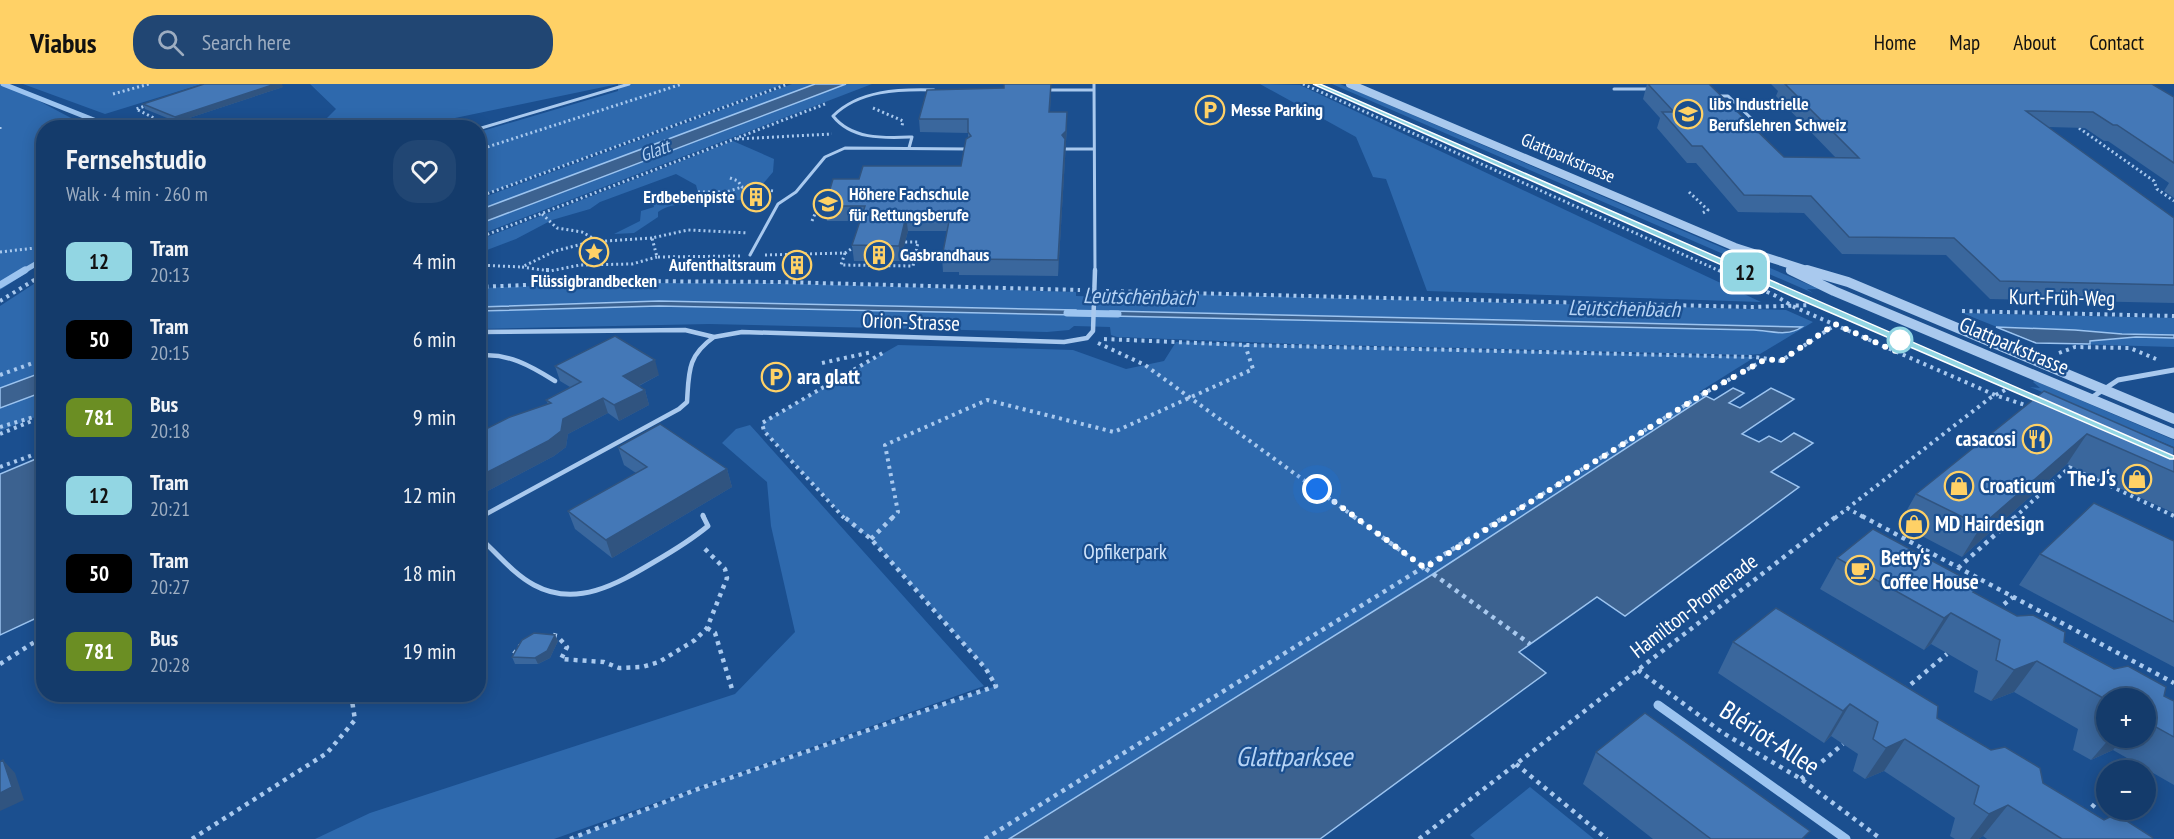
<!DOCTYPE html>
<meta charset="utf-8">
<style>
body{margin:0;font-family:"PT Sans Narrow",sans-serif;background:#214673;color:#f1f3f6;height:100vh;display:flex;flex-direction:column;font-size:22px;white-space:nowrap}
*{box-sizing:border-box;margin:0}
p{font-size:20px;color:#9dadc1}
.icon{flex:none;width:33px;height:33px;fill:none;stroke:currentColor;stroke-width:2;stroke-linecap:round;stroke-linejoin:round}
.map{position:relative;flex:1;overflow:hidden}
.sheet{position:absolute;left:36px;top:36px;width:450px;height:582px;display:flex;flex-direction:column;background:#143b6b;border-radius:24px;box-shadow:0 3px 15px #0003,0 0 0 2px #33557e}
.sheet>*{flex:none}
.badge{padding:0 12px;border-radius:9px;font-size:21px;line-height:39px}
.controls{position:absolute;left:2096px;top:604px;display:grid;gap:12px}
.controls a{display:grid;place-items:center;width:60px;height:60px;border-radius:50%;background:#143b6b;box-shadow:0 3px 15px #0003,0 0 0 2px #33557e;font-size:30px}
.you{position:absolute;width:30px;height:30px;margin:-15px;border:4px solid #fff;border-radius:50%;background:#1a73e8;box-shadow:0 0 0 9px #1a73e833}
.map>.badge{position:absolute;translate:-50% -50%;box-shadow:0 0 0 3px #fff}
.round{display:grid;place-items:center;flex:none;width:63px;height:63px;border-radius:24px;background:#214673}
.headline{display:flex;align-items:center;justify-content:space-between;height:102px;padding:0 30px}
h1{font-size:28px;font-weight:700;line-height:45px}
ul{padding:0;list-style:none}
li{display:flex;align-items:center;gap:18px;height:78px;padding:0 30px}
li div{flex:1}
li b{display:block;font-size:22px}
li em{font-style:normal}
li .badge{min-width:66px;font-weight:700;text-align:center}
header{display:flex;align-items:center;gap:36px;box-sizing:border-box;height:84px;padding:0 30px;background:#ffd166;color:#111}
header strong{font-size:28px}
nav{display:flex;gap:33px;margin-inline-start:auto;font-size:21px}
.search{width:420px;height:54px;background:#214673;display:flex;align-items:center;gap:15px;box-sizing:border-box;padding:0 21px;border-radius:24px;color:#9dadc1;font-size:22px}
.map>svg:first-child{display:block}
</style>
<header>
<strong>Viabus</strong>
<div class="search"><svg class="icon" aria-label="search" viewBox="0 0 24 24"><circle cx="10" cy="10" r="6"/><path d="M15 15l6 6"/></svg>Search here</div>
<nav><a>Home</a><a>Map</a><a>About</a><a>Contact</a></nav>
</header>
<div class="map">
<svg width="2174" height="755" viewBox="0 0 2174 755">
<rect width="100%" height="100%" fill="#1b4f8f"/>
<path fill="#2e69ad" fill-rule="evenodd" d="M0 0H7L88 43 44 44 43 178 0 206Z
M23 0H202L105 30Z
M310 0H784L479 112V48L618 7V0L412 43 317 44 336 25Z
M792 0H815L479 126V115Z
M846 0H872L479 151 478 140Z
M1260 0 1300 1 1761 218 1427 207 1386 95 1373 93 1356 53Z
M1332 0H1340L1819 205H1807L1813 209Z
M733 57 774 75 773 88 750 115C734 116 720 118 705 120 689 122 673 117 658 128V133L634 149 614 150 640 137 641 127 654 123 652 116C671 107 680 115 699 112L696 101 676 90 600 118 590 125 552 136 516 155 487 166 479 162V156Z
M43 194V288L0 304V222Z
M621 199H770L1076 208V212L1109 213 1110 208 1786 226 1813 238 1760 270 1747 271 1295 260 1117 253 1111 251 1110 243 1074 242 1069 246 1047 248 709 240 479 245 478 227 659 222 1077 230 1076 226 716 218 479 223V204ZM1110 228 1801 244 1775 249 1754 246 1110 232Z
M1962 229 2174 234V251L2122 250 2075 246 1998 243 2090 260V257L2136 253 2174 254V263L2037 259Z
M1176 258 1755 273 1699 308 1706 312 1433 490 1009 755H570L698 705 996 602 986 585 871 455 850 440 764 347 762 339 898 261 1073 266 1126 285 1164 277Z
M2035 297 2174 356V363L2030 303 2040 304 2033 298Z
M43 308V330L0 347V324Z
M750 341 984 602 554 755H315L370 729 735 610 795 548 771 442 767 398 722 359 736 345Z
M1530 703 1594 755H1475L1470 751Z"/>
<path fill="#3c6290" stroke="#9cc4f0" stroke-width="1.5" d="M815 0H846L479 140V126Z
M659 217 1076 226 1077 231 659 222 479 227V223Z
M1110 227 1802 243C1787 253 1771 247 1754 246L1110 232Z
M1996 243 2075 246 2122 250 2174 251V254L2136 253 2090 257V260L2036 259Z
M43 288V308L0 324V304Z
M1733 304 1744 309 1729 319 1740 324 1771 304 1794 315 1742 350 1759 358 1769 352 1781 358 1794 349 1813 359 1771 388 1799 403 1625 532 1597 513 1519 568 1546 589 1320 755H1009L1433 490 1706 312 1714 316Z
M43 372V531L0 551V390Z"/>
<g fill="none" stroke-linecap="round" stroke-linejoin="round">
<path stroke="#9cc4f0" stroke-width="5" d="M3 0 114 44
M22 188 44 175"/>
<path stroke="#9cc4f0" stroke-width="7" d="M0 201 25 186
M1067 229 1118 230"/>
<path stroke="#9cc4f0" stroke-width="9" d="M1658 621 1846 755"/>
<path stroke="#a9c9ee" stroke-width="3" stroke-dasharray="2 3" stroke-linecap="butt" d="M1303 0 1722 188
M113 10 149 0
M148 21 136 25 156 35
M873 24 903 37 902 42
M0 43V48
M2079 44 2154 97 2157 105 2174 117
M737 55 832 50
M478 66 682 0
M730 94 738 97 742 103 774 107
M698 108H726L742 103
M1689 108 1708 126 1701 130
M478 113 788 0
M817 125 822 114
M542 130 557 144 582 148 598 157
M812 137 817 125H829
M478 154 825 20
M652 154 590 158 555 167 522 183 550 187 580 181 632 180 657 173
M0 168 44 163
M845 169 841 181 913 182 918 158H900
M765 171 845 169 857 161
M740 172 657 173 652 154 688 146 748 149
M478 181 522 183"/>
<path stroke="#a9c9ee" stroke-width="4" stroke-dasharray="3 4.5" stroke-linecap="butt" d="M546 186H553
M1719 186 1776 212 1792 222 1995 311 2031 323
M478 203 617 197 780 198 1080 206
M1106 207 1751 223 1810 221
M0 217 44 190
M1962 227 2174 232
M1104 255 1245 261 1755 273 1781 277 1835 241
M1098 259 1145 281 1356 434
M2059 269 2075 263 2130 264 2156 275
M822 279 872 268
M0 291 44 275
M0 343 37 332
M0 350 44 332
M0 383 44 367
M1847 424 1865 434
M844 434 764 347 762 339 886 267
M892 434 898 428 885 361 987 316 1114 348 1253 285 1245 261
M1504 434 1703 310 1766 275
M1835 434 1990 314 2005 306
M2014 434 2070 383 2174 432"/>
<path stroke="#a9c9ee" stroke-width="4.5" stroke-dasharray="4 5" stroke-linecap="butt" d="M1353 432 1530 560
M1862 432 2174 599
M871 455 894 432
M1958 484 2016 432
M1997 526 2013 513
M707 544 715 549 732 605
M553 551 557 552 567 563 561 575 604 578 619 584 642 583 659 578 695 556 707 544 727 494 725 485 703 463
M514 570 521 561
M0 580 44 552
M1638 586 1723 649 1801 695 1881 755
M1904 606 1947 570
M1516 680 1607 755
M2124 687 2133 677
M1801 695 1843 660
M2086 730 2106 707
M192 755 327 669 355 636 351 610
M570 755 698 705 996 602 986 585 871 455 843 432
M985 755 1506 432
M1419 755 1837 432"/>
<path stroke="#a9c9ee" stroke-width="3" d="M1094 0 1095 188
M1614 5H1650
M1047 6H1094
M1717 12H1728L1755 38
M163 44 168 41
M478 45 629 0
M909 64 912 53C884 54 852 56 833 32 859 6 899 5 934 6
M1066 65H1094
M750 171 778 120 796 108 825 73 845 64 968 65"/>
<path stroke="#a9c9ee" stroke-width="4.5" d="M478 248 685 246 714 253 742 248 1064 258 1087 254 1093 247 1095 186
M478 272C507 268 531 282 555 297
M703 431 704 434
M479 434 679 325 687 318C689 288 687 272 714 253"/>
<path stroke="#a9c9ee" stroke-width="5" d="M478 434 482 432
M478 452C496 468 512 489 534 501 576 524 617 500 654 478 673 467 691 456 708 442L703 432"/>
<path stroke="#a9c9ee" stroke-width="5" d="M2091 314 2118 296 2174 286"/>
<path stroke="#a9c9ee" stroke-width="8" d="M1350 0 1735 163 1813 188
M1790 186 1794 188"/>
<path stroke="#a9c9ee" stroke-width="10" d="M1791 186 1834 207 2174 350
M1807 186 1848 198 2174 335"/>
<path stroke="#fff" stroke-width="1.5" d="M1317 0 2051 320"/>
</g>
<path fill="#3a679d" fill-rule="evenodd" d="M1051 0 1050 28 1067 41 1058 192 959 191V188H943L942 173 947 147H908L900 177H854L852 161 860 137H827L825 122 859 95 961 82 968 54V49L920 48 919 35 1004 4Z
M1647 0 1784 73 1836 74 1776 12 1778 7 1771 0H2152L2174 13V114L2164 107 2169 99 2108 57H2104L2085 44 2048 43 2174 134V219L1990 215 1946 171 1842 170 1804 129 1738 128 1696 79H1687L1657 44 1660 34 1643 15Z
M283 3 177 38 145 25 143 20Z
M555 282 659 291 639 302 645 306 649 321 619 337 608 329 568 350 566 363 554 372 478 412V349L548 320 546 316 570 303 560 297Z
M2044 307 2174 364V429L2067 380 1962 473 1899 440 1916 410Z
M618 363 727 385 732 403 612 474 575 445 568 427 636 389 624 381Z
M2174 457V583L2019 501 2040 470Z
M1837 474 1975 509 2174 617V701L2113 666 2091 676 2073 666 2078 645 2014 608 1991 617 1974 608 1978 587 1931 560 1924 566 1820 505ZM2106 615H2145V654H2106Z
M555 551 558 557 550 574 538 580H515L512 573Z
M1733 558 1937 634 2104 736 2153 755H1987L1983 752 1978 755H1955L1950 752 1955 734 1884 687 1865 695 1853 687 1858 670 1831 652 1824 659 1718 589Z
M1596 668 1805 755H1653L1583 700Z"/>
<path fill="#305480" d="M275 0H282L283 3 177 38 175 33Z
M1051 0V11L1049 41V28Z
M1067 28V41L1058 192 1062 51Z
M906 132 908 147 900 177 899 162Z
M655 276 659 291 628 307 623 292Z
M645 306 649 321 619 337 614 321Z
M603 314 608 329 568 350 566 363 554 372 478 412V393L563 335Z
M2087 350 2067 380 1962 473 1981 442Z
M727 385 732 403 612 474 606 456Z
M1951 529 1931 560 1924 566 1944 534Z
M555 551 558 557 550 574 538 580 535 574Z
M2037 577 2014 608 1991 617 2014 586Z
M1850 620 1831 652 1824 659 1843 627Z
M2110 654H2123L2113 666 2091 676Z
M1905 655 1884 687 1865 695 1886 664Z
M3 676 15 689 24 716 0 727V709Z
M2008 721 1983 752 1978 755H1970L1989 730Z"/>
<path fill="#4478b7" stroke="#305480" stroke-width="1.5" d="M204 0H275L175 33 143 20Z
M1004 0H1051L1049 28H1067L1066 47 1062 51 1065 55 1058 176 958 175V172L942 173 950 132H906L899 162 852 161 865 122H825L833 95H859L863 82H961L966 55 971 52 968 48V35H919L927 6 1004 4Z
M1648 0H1709L1784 73 1859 74 1785 0H2152L2174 13V79L2117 41H2113L2093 28 2026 27 2174 134V201L2000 197 1954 154 1849 153 1811 112 1744 111 1702 62H1692L1662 28H1674Z
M615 252 655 276 623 292 645 306 614 321 603 314 563 335 561 347 548 357 478 393V349L510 333 551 319 546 316 581 298 555 282Z
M2044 307 2174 364V388L2087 350 1981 442 1916 410Z
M660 340 727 385 606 456 568 427 647 383 618 363Z
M2094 419 2174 457V538L2040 470Z
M1873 445 1979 502 1973 508 2017 532 2033 531 2065 548 2064 558 2114 585 2128 582 2166 603 2164 612 2174 617V653L2145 637V615H2106V638L2099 634 2103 614 2037 577 2014 586 1996 576 2000 556 1951 529 1944 534 1837 474Z
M1776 524 1938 622 1937 634 1991 666 2005 663 2040 684 2043 699 2104 736 2116 730 2152 753 2153 755H2062L2008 721 1989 730 1974 720 1979 702 1905 655 1886 664 1873 655 1878 638 1850 620 1843 627 1733 558Z
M534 549 555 551 547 567 535 574 512 573 522 556Z
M1645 629 1810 747 1802 755H1711L1596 668Z
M3 676 12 703 0 709V678Z"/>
<path fill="#92d6e3" stroke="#fff" stroke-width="1.5" d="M1313 0H1320L2174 372V375H2170L1794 213Z"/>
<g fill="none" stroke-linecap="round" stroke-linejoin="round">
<path stroke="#fff" stroke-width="6" stroke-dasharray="0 10.8" d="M1317 405 1425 484 1703 310 1766 275 1781 277 1835 240 1895 267 1900 256"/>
</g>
<defs>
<g id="parking-ring" transform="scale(1.5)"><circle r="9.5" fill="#1b4f8f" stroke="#ffd166" stroke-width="1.5"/><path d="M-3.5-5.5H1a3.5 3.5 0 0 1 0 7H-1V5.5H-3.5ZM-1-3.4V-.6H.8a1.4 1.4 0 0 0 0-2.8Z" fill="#ffd166"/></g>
<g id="school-ring" transform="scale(1.5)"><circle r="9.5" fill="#1b4f8f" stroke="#ffd166" stroke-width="1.5"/><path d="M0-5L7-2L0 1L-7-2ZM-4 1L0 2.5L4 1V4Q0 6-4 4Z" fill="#ffd166"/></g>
<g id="building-ring" transform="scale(1.5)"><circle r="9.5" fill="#1b4f8f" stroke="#ffd166" stroke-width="1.5"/><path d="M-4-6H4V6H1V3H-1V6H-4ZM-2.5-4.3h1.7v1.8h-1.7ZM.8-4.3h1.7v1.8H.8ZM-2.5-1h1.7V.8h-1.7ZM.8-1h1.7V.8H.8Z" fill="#ffd166"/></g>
<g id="sight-ring" transform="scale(1.5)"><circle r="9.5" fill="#1b4f8f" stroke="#ffd166" stroke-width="1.5"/><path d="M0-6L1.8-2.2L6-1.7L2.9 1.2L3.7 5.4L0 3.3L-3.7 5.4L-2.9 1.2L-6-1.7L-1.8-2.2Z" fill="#ffd166"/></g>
<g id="restaurant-ring" transform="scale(1.5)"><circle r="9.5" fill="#1b4f8f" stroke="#ffd166" stroke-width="1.5"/><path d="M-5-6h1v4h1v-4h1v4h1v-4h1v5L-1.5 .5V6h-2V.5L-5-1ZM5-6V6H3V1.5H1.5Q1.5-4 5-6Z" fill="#ffd166"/></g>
<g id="shop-ring" transform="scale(1.5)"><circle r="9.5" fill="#1b4f8f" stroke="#ffd166" stroke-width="1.5"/><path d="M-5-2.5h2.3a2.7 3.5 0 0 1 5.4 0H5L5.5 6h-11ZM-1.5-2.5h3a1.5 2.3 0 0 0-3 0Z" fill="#ffd166"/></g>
<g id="cafe-ring" transform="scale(1.5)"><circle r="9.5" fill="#1b4f8f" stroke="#ffd166" stroke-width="1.5"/><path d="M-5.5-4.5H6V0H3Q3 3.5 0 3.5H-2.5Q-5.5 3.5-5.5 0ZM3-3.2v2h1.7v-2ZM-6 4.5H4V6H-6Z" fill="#ffd166"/></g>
</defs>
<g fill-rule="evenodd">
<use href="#parking-ring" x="1210" y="26"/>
<use href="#school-ring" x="1688" y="30"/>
<use href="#building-ring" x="756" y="113"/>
<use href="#school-ring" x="828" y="120"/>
<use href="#sight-ring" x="594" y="168"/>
<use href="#building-ring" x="879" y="171"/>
<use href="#building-ring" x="797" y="181"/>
<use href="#parking-ring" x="776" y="293"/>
<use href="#restaurant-ring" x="2037" y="355"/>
<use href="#shop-ring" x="2137" y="395"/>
<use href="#shop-ring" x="1959" y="402"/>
<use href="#shop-ring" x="1914" y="440"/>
<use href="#cafe-ring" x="1860" y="486"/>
</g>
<circle fill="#fff" stroke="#92d6e3" stroke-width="3" cx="1900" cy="256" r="12"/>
<g text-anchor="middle" stroke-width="4.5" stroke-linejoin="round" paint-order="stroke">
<g font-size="18" font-weight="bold" fill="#fff" stroke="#1b4f8f" text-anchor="start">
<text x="1709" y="26">libs Industrielle<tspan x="1709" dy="21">Berufslehren Schweiz</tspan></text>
<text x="1231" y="32">Messe Parking</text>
<text x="849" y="116">Höhere Fachschule<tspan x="849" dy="21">für Rettungsberufe</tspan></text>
<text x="735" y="119" text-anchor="end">Erdbebenpiste</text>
<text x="900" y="177">Gasbrandhaus</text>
<text x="776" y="187" text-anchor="end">Aufenthaltsraum</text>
<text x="594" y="203" text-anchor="middle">Flüssigbrandbecken</text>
</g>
<g font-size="18" font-style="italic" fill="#b5d3f5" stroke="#1b4f8f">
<text transform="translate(655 67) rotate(-21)" y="6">Glatt</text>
</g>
<g font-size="18" fill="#fff" stroke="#1b4f8f">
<text transform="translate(1568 74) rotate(23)" y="6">Glattparkstrasse</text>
</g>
<g font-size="21" fill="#fff" stroke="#1b4f8f">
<text transform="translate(2062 214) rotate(1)" y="7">Kurt-Früh-Weg</text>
<text transform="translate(911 238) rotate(2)" y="7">Orion-Strasse</text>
<text transform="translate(2014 262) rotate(23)" y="7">Glattparkstrasse</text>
<text transform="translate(1694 522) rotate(-38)" y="7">Hamilton-Promenade</text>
</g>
<g font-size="21" font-weight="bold" fill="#fff" stroke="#1b4f8f" text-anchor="start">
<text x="797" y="300">ara glatt</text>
<text x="2016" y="362" text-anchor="end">casacosi</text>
<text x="2116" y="402" text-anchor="end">The J‘s</text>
<text x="1980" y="409">Croaticum</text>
<text x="1935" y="447">MD Hairdesign</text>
<text x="1881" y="481">Betty‘s<tspan x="1881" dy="24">Coffee House</tspan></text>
</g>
<g font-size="21" fill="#cfe3fa" stroke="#1b4f8f">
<text x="1125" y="475">Opfikerpark</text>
</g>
<g font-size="22" font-style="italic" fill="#b5d3f5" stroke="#1b4f8f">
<text transform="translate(1139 212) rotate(1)" y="8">Leutschenbach</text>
<text transform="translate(1624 224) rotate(1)" y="8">Leutschenbach</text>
</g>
<g font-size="26" fill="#fff" stroke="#1b4f8f">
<text transform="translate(1770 654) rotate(33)" y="9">Blériot-Allee</text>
</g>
<g font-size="27" font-style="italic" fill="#b5d3f5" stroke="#1b4f8f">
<text x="1294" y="682">Glattparksee</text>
</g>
</g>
</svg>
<div class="controls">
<a>+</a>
<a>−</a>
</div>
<div class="you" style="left:1317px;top:405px"></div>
<b class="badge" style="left:1745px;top:188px;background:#92d6e3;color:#111">12</b>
<section class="sheet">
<div class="headline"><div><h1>Fernsehstudio</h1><p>Walk · 4 min · 260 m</p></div><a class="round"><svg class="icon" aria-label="heart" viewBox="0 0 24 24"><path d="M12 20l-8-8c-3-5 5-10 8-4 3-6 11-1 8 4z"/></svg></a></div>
<ul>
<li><span class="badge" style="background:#92d6e3;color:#111">12</span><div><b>Tram</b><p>20:13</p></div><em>4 min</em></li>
<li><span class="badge" style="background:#000;color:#fff">50</span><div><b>Tram</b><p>20:15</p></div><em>6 min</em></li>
<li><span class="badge" style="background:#6b8e23;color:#fff">781</span><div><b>Bus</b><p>20:18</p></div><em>9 min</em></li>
<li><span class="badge" style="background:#92d6e3;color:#111">12</span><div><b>Tram</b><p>20:21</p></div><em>12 min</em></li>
<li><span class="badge" style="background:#000;color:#fff">50</span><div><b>Tram</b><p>20:27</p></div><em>18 min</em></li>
<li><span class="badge" style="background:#6b8e23;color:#fff">781</span><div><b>Bus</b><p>20:28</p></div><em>19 min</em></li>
</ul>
</section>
</div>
